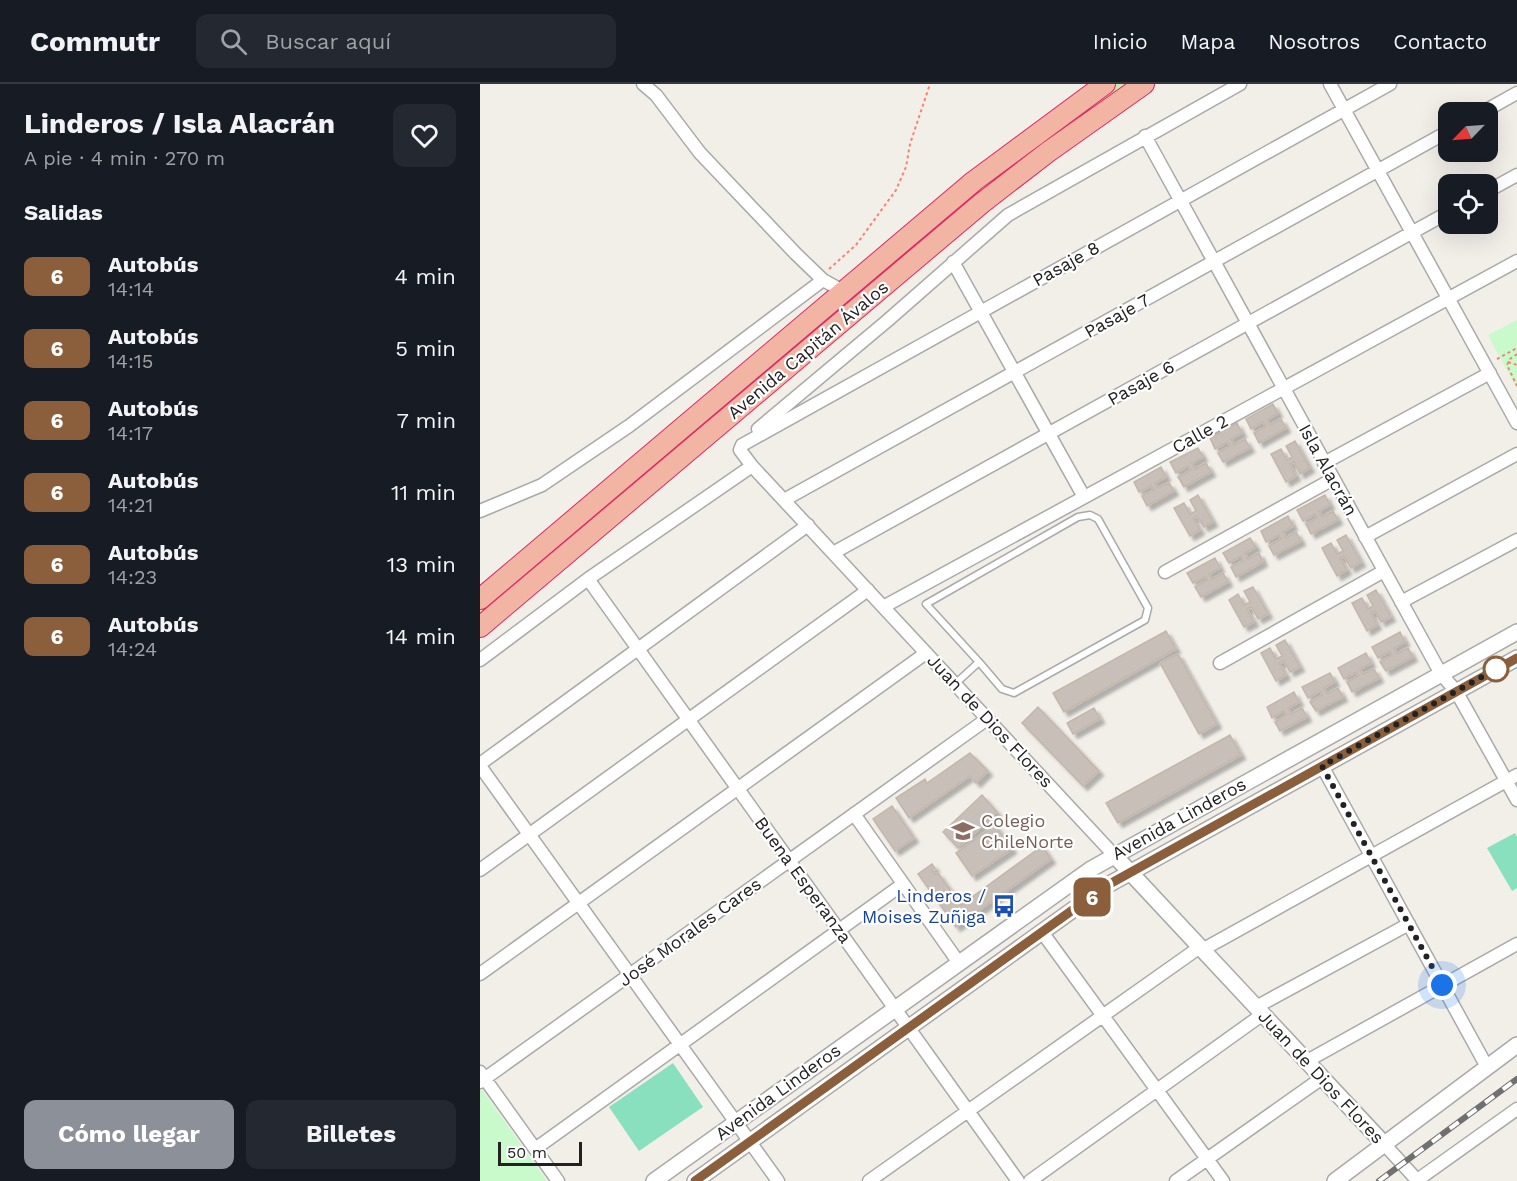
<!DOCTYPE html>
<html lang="es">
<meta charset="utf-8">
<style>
body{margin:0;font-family:"Work Sans",sans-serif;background:#242831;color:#f1f3f6;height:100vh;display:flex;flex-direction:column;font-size:22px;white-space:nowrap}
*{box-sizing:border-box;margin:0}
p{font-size:20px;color:#9ea1a6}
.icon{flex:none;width:33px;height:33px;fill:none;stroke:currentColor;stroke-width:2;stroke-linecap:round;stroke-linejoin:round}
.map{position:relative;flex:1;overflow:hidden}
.drawer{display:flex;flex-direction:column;background:#171b24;width:480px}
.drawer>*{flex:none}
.badge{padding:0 12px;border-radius:9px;font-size:21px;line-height:39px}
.needle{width:39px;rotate:245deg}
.buttons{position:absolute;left:958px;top:18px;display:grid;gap:12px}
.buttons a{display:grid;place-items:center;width:60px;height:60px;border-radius:12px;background:#171b24;box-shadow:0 6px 24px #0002;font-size:30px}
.scale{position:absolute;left:18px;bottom:15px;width:84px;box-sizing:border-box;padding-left:6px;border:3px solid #222;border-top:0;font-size:16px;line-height:21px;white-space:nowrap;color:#222;-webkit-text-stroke:4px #fff;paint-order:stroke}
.you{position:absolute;width:30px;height:30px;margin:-15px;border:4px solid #fff;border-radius:50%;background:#1a73e8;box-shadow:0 0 0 9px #1a73e833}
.map>.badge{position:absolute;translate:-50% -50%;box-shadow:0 0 0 3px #fff}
h2{padding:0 24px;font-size:22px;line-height:54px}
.round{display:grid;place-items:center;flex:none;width:63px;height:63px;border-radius:12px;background:#242831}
.head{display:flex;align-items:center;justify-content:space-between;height:102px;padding:0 24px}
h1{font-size:28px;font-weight:700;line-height:45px}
.button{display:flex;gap:12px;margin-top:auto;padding:12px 24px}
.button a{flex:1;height:69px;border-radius:12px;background:#8c9099;color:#fff;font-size:24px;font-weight:700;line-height:69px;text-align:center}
.button a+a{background:#242831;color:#f1f3f6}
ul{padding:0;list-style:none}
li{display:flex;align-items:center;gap:18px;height:72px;padding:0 24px}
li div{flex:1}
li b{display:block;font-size:22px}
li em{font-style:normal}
li .badge{min-width:66px;font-weight:700;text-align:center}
header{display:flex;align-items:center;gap:36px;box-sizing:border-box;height:84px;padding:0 30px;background:#171b24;border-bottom:2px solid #363941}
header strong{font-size:28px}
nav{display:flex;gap:33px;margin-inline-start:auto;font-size:21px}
.search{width:420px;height:54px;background:#242831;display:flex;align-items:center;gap:15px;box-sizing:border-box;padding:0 21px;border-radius:12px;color:#9ea1a6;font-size:22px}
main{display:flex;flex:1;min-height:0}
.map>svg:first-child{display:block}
</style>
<header>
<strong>Commutr</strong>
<div class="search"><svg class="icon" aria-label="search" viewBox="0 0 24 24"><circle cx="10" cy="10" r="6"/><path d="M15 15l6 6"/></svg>Buscar aquí</div>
<nav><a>Inicio</a><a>Mapa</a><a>Nosotros</a><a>Contacto</a></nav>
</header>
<main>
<section class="drawer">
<div class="head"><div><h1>Linderos / Isla Alacrán</h1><p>A pie · 4 min · 270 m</p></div><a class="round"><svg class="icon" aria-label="heart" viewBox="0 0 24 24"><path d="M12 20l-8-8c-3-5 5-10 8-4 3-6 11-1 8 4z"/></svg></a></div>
<h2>Salidas</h2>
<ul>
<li><span class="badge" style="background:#8b5e3c;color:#fff">6</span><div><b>Autobús</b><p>14:14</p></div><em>4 min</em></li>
<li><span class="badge" style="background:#8b5e3c;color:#fff">6</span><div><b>Autobús</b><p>14:15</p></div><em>5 min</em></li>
<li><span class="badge" style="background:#8b5e3c;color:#fff">6</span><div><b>Autobús</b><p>14:17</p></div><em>7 min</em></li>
<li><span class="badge" style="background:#8b5e3c;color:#fff">6</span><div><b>Autobús</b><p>14:21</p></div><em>11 min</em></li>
<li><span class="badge" style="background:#8b5e3c;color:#fff">6</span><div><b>Autobús</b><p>14:23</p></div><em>13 min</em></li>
<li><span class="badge" style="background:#8b5e3c;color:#fff">6</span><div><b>Autobús</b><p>14:24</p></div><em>14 min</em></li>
</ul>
<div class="button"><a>Cómo llegar</a><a>Billetes</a></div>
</section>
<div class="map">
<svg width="1037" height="1097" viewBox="0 0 1037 1097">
<defs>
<filter id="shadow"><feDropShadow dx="4.5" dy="4.5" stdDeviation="1.5" flood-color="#0004"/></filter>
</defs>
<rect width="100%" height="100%" fill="#f2efe9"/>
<path fill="#cdebb0" d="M635 0H654L0 537V522L276 288 571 46Z"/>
<path fill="#c8facc" d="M1037 236V305L1008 251Z
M0 1003 67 1097H0Z"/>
<path fill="#88e0be" d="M1035 749 1037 753V804L1032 807 1007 764Z
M193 979 223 1023 159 1067 129 1023Z"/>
<path fill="#c7bfb8" stroke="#c4b6ab" stroke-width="1.5" filter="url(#shadow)" d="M793 320 798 329 787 336 790 341 801 335 806 344 779 359 774 349 786 342 783 338 771 345 766 335Z
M757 339 762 349 751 355 754 361 765 355 770 364 743 378 738 369 750 362 747 358 735 365 730 354Z
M815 357 830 384 820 390 814 378 810 380 816 392 806 398 791 370 801 365 807 376 812 373 806 362Z
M718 364 723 373 712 379 715 385 726 379 731 388 704 403 698 393 711 386 708 382 696 389 690 378Z
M681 383 686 393 675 399 678 404 689 399 694 407 667 422 662 412 674 406 671 402 659 408 654 398Z
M718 411 733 438 724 443 717 432 713 434 720 446 710 452 694 424 704 419 710 430 716 427 710 416Z
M845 411 850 421 839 427 842 433 853 427 858 436 831 450 826 440 837 434 835 430 823 437 817 426Z
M808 432 813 442 803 448 806 454 816 448 821 457 794 471 789 462 801 455 799 451 786 458 781 447Z
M866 451 881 478 871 484 864 472 860 474 867 486 857 492 842 464 851 459 857 470 863 467 857 456Z
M770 454 776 463 765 469 768 475 779 469 783 478 756 493 751 483 763 477 761 472 749 479 743 469Z
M735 474 740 484 729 490 732 495 743 489 748 498 721 513 715 503 727 496 725 493 713 499 707 489Z
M773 503 788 530 778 535 772 523 767 525 774 538 764 543 749 516 758 510 764 521 770 518 764 507Z
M896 506 911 533 901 538 895 527 891 529 897 541 887 547 872 519 882 514 888 525 893 522 887 511Z
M686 547 696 565 584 628 573 609Z
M920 548 925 558 914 564 917 570 928 564 933 573 906 587 900 578 912 571 910 567 898 574 892 563Z
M805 556 820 583 810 588 804 577 799 579 806 591 796 597 781 569 790 564 796 575 802 572 796 561Z
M886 569 891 579 880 585 883 590 894 585 899 594 872 608 867 598 878 592 876 588 864 595 858 584Z
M698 570 737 640 719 650 680 579Z
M850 589 855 598 844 604 847 610 858 604 863 613 836 627 830 618 842 611 840 607 828 614 822 603Z
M814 608 819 618 808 624 811 630 822 624 827 633 800 647 795 638 806 631 804 627 792 634 787 623Z
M558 623 619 687 603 702 542 639Z
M614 624 620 635 593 650 587 639Z
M750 651 761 671 638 739 626 719Z
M490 669 508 687 496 699 490 692 429 734 416 714 445 695 447 699Z
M502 711 517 728 478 764 463 748Z
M412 722 434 754 415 767 393 735Z
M515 741 532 765 492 792 476 769Z
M562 762 571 775 476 843 438 790 452 780 455 784 452 786 455 790 458 789 481 821Z"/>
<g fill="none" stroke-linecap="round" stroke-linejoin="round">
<g stroke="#a9a9a9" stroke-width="9">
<path id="service" d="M475 600 499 578 522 605 534 609 665 536 668 524 618 435 610 431 598 433 446 520 499 578"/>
</g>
<g stroke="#a9a9a9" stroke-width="15">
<path id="minor" d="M163 0 176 11 220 69 315 169 343 196 363 207
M850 0 1037 339
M1003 28 1037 9
M665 52 961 590 976 607 1037 716
M1008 107 1037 91
M473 178 604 413
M278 345 407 237 528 131 760 0
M262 361 910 0
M262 361 260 366 272 382 634 771
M844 379 1010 289
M304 416 969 47
M0 427 62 401 149 342 343 196
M885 453 1037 370
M353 469 969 128
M685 488 853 395
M108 495 538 1097
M921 518 1037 456
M403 523 1037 177
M0 576 108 495 272 382
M740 579 904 487
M0 680 328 441
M0 682 298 1097
M842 682 1007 983
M374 730 479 879
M0 786 388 506
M562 848 743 1097
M722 866 1037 691
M0 890 446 569
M776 923 929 840
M827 977 1037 860
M0 988 78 1097
M0 998 507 635
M905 1061 937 1096
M55 1065 423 800
M389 1097 720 863
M550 1097 783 930
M696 1097 842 994
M936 1097 1037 1025"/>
</g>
<g stroke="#a9a9a9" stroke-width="18">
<path id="tertiary" d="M634 771 905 1061
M174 1097 611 785 1037 548
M215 1097 626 802 1037 574
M855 1097 1037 961"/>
</g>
<g stroke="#dc2a67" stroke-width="22">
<path id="trunk" d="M0 515 494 97 625 0
M0 543 502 119 568 68 664 0"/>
</g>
<path stroke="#fa8072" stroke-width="2" stroke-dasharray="3 3" stroke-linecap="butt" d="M349 185 376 161 416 106 426 83 430 60 450 0
M1037 270 1030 275 1027 281 1037 302
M1017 275 1037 264
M1028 278 1037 281"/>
<use href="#service" stroke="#fff" stroke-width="6"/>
<use href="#minor" stroke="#fff" stroke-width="12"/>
<use href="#tertiary" stroke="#fff" stroke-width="15"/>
<use href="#trunk" stroke="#f2b4a3" stroke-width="20"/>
<g stroke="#707070" stroke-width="6">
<path id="rail" d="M899 1097 1037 995"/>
</g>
<use href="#rail" stroke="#fff" stroke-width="4" stroke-dasharray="11" stroke-linecap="butt"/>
</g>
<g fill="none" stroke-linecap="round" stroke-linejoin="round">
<g stroke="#fff" stroke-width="14">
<path id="line" d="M215 1097 626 802 1037 574"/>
</g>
<use href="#line" stroke="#8b5e3c" stroke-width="9"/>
<path stroke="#222" stroke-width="6" stroke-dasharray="0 10.8" d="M962 901 842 682 1016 585"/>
</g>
<defs>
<g id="school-bare" transform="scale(1.8)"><path d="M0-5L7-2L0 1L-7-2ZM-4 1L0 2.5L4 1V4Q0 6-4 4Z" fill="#8d6e63" stroke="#fff" stroke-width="2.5" paint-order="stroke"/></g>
<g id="bus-bare" transform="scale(1.8)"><path d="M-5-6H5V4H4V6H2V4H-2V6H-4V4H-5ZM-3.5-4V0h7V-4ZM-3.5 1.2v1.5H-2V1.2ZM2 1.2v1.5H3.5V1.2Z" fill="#1a4fb4" stroke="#fff" stroke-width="2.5" paint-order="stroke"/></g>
</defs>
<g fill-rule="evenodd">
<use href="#school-bare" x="483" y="747"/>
<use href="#bus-bare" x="524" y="822"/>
</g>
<circle fill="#fff" stroke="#8b5e3c" stroke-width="3" cx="1016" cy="585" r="12"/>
<g text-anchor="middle" stroke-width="4.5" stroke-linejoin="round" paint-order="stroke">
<g font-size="18" fill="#222" stroke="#fff">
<text transform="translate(586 180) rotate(-29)" y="6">Pasaje 8</text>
<text transform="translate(637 232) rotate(-29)" y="6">Pasaje 7</text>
<text transform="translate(328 266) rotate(-40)" y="6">Avenida Capitán Ávalos</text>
<text transform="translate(661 299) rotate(-29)" y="6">Pasaje 6</text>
<text transform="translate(720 350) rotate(-29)" y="6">Calle 2</text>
<text transform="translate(848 386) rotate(61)" y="6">Isla Alacrán</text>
<text transform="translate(510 637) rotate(47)" y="6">Juan de Dios Flores</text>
<text transform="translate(699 735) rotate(-29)" y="6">Avenida Linderos</text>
<text transform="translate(323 796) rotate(54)" y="6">Buena Esperanza</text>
<text transform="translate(210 848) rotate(-36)" y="6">José Morales Cares</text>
<text transform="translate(841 993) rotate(47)" y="6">Juan de Dios Flores</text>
<text transform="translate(298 1008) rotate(-36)" y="6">Avenida Linderos</text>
</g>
<g font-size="18" fill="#785e54" stroke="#fff" text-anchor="start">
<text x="501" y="743">Colegio<tspan x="501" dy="21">ChileNorte</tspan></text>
</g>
<g font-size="18" fill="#164399" stroke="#fff" text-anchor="end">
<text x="506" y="818">Linderos /<tspan x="506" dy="21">Moises Zuñiga</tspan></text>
</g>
</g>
</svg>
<div class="buttons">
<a><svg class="needle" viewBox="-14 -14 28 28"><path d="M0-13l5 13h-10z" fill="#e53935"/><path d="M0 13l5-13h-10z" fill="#9ea1a6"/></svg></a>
<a><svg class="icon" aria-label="locate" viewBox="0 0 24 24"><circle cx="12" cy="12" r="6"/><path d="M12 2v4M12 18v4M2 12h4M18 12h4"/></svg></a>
</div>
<div class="scale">50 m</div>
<div class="you" style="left:962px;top:901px"></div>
<b class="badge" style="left:612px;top:813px;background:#8b5e3c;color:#fff">6</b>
</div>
</main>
